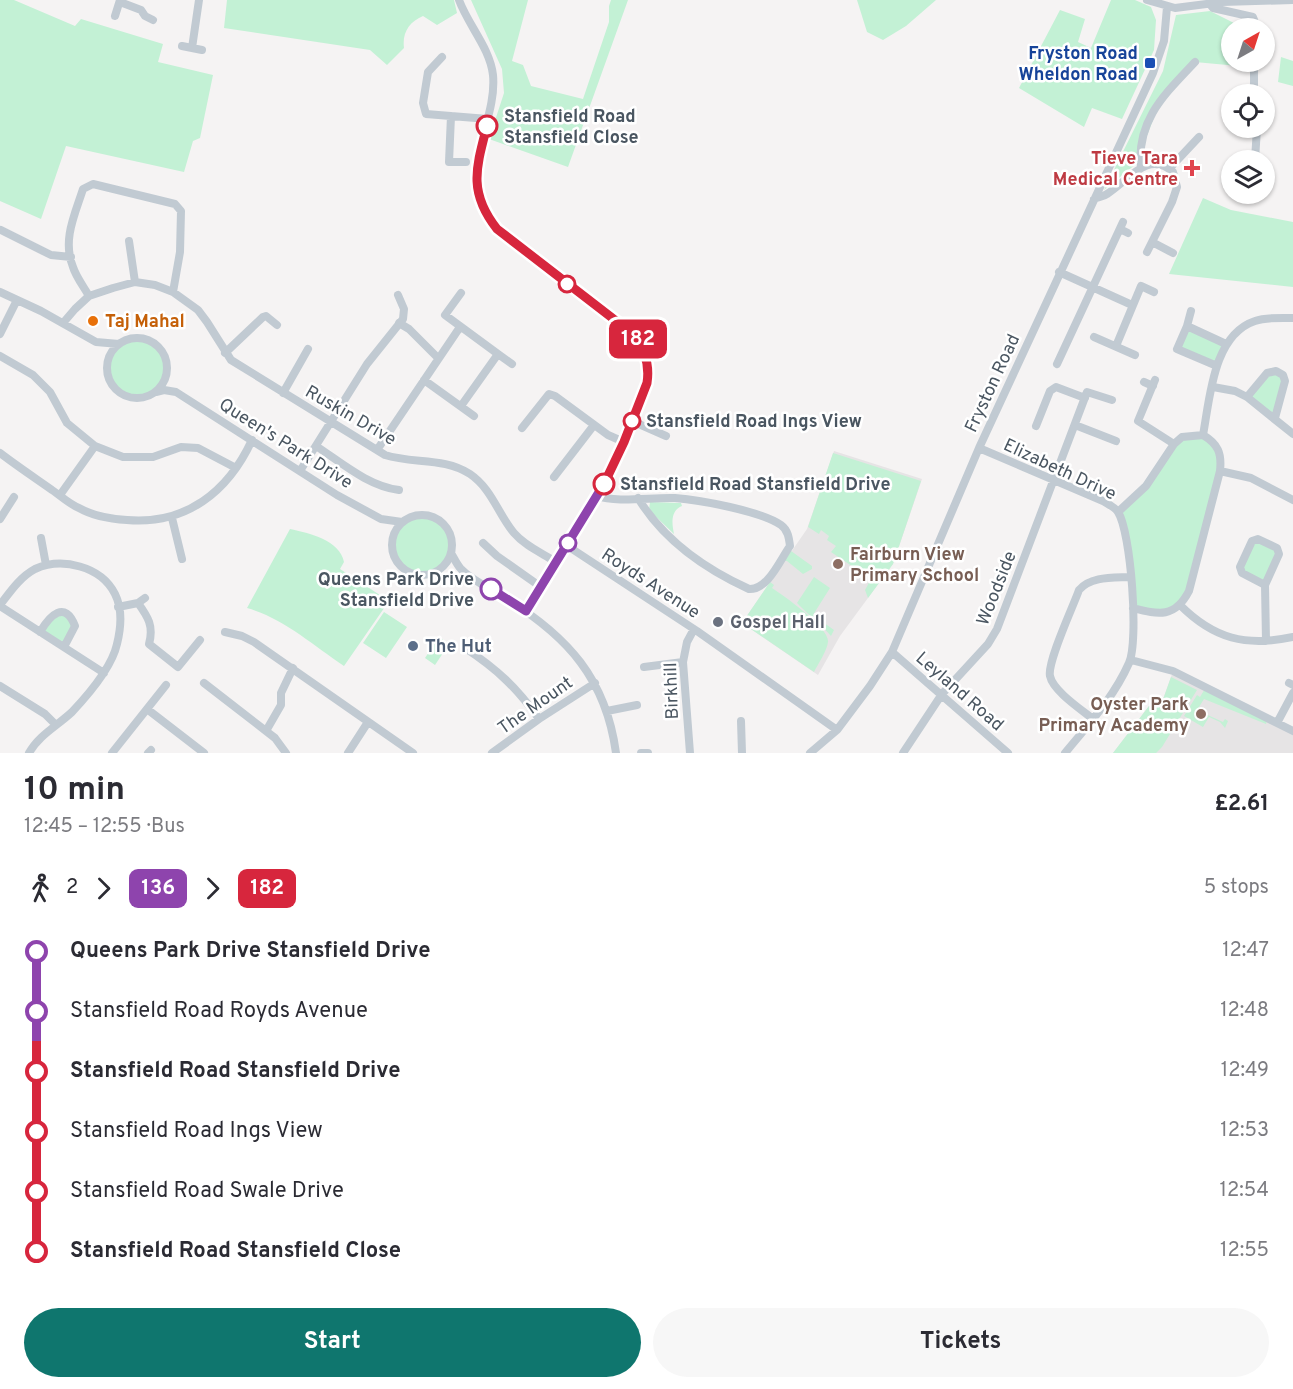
<!DOCTYPE html>
<meta charset="utf-8">
<style>
body{margin:0;font-family:Overpass,sans-serif;background:#f7f7f7;color:#2b2b33;height:100vh;display:flex;flex-direction:column;font-size:22px;white-space:nowrap}
*{box-sizing:border-box;margin:0}
p{font-size:20px;color:#7c7c81}
.icon{flex:none;width:33px;height:33px;fill:none;stroke:currentColor;stroke-width:2;stroke-linecap:round;stroke-linejoin:round}
.map{position:relative;height:753px;overflow:hidden}
.side{display:flex;flex-direction:column;background:#fff;flex:1}
.side>*{flex:none}
.badge{padding:0 12px;border-radius:9px;font-size:21px;line-height:39px}
.needle{width:39px;rotate:39deg}
.fabs{position:absolute;left:1221px;top:18px;display:grid;gap:12px}
.fabs a{display:grid;place-items:center;width:54px;height:54px;border-radius:50%;background:#fff;box-shadow:0 2px 4px #0004;font-size:30px}
.map>.badge{position:absolute;translate:-50% -50%;box-shadow:0 0 0 3px #fff}
.legs{display:flex;align-items:center;gap:9px;height:66px;padding:0 24px;font-size:20px}
.legs p{margin-inline-start:auto}
.head{display:flex;align-items:center;justify-content:space-between;height:102px;padding:0 24px}
h1{font-size:33px;font-weight:700;line-height:45px}
.cta{display:flex;gap:12px;margin-top:auto;padding:12px 24px}
.cta a{flex:1;height:69px;border-radius:36px;background:#0f766e;color:#fff;font-size:24px;font-weight:700;line-height:69px;text-align:center}
.cta a+a{background:#f7f7f7;color:#2b2b33}
ul{padding:0 24px;list-style:none}
li{display:flex;align-items:center;gap:21px;height:60px;font-size:22px}
li i{display:grid;place-items:center;width:9px;height:100%;margin:0 8px;background:currentColor}
li i::after{content:'';width:15px;height:15px;margin:-8px;border:4px solid;border-radius:50%;background:#fff}
li p{margin-inline-start:auto}
li:first-child i{background:linear-gradient(#0000 50%,currentColor 0)}
li:last-child i{background:linear-gradient(currentColor 50%,#0000 0)}
.map>svg:first-child{display:block}
</style>
<div class="map">
<svg width="1293" height="753" viewBox="0 0 1293 753">
<rect width="100%" height="100%" fill="#f5f3f3"/>
<path fill="#e6e4e5" d="M834 451 922 479 893 564 840 636 818 675 742 623 807 529Z
M1173 671 1293 731V753H1113L1149 706 1161 705Z"/>
<path fill="#c3f1d5" d="M0 0H14L75 26 81 19 163 44 158 62 213 75 200 138 193 141 184 172 66 146 41 219 0 201Z
M227 0H454L457 13 437 25 423 16C409 22 402 33 404 48L387 65 370 50 224 28Z
M471 0H528L512 61 523 65 531 86 583 99 609 22V6L611 0H628L568 167 489 139 504 93 502 69Z
M857 0H936L906 26 883 40 867 32Z
M1111 0H1135L1151 7 1156 20 1154 50 1122 119 1092 108 1084 127 1019 88 1060 10 1085 19 1078 42 1091 48Z
M1210 11 1244 28H1232V62H1247L1246 69 1238 66 1195 62 1162 97 1136 164 1104 190 1163 71 1176 15Z
M1281 57 1293 61V86L1278 82Z
M1203 198 1231 210 1293 222V287L1169 274Z
M1187 326 1226 344 1217 366 1177 349Z
M110 368a27 27 0 1 1 54 0a27 27 0 1 1-54 0Z
M1267 373 1283 375 1275 418 1247 397Z
M1203 435 1222 459 1189 591 1173 610 1133 608 1131 577 1118 512 1131 501 1182 437Z
M833 453 921 481 893 564 868 598 865 590 871 579 831 552 836 546 827 540 829 536 821 530 819 534 808 527Z
M650 502 681 503 682 506C670 511 672 524 674 534L649 510Z
M395 545a27 27 0 1 1 54 0a27 27 0 1 1-54 0Z
M290 529C309 533 340 540 344 562L340 569 389 601 344 666C313 645 283 618 247 608Z
M1252 541 1277 548 1265 585 1242 573Z
M791 551 812 566V569L803 574 787 561H784Z
M814 577 830 588 813 615 834 630 831 636C821 624 808 615 797 603Z
M770 582 774 585 772 588C784 596 830 628 828 642 827 651 818 664 814 672L742 623Z
M384 612 407 627 386 658 363 643Z
M66 614 75 626 64 647 40 632 47 620Z
M439 637 449 644 435 665 425 658Z
M1171 677 1197 690 1162 747 1156 753H1113L1149 706 1161 705Z
M1206 687 1267 720 1266 724 1204 699 1199 707 1202 709 1201 712 1223 722 1225 719 1228 721 1225 728 1220 722 1209 717 1203 727 1184 716 1197 695 1200 697Z"/>
<g fill="none" stroke-linecap="round" stroke-linejoin="round">
<path stroke="#c1cad2" stroke-width="8" d="M459 0C468 25 490 48 493 75 497 117 465 161 480 202 484 213 491 221 497 229L633 334 640 343 648 364V374L644 392 611 472 526 611
M1147 0 1175 8 1222 2 1293 0
M120 2 141 10 145 16 153 20
M1209 3 1213 8 1253 17 1257 28
M115 16 120 0
M182 46 202 50
M192 48 199 0
M442 57 428 72 423 103 426 114 488 119
M1254 94V62
M451 116 449 162H466
M1255 160 1257 128
M1141 168C1136 120 1165 94 1195 62
M1169 169 1199 137
M1094 199C1098 197 1103 197 1107 194 1128 181 1148 149 1173 172L1177 187 1172 202 1147 252
M1120 229 1128 233
M1 230 51 255 71 257
M129 241 135 282
M1152 242 1173 253
M1059 272 1132 305
M0 292 41 311 96 342 119 344
M89 296C84 287 76 277 73 267 62 240 75 214 83 189L93 184 175 204 181 211 180 252 173 292
M63 323 75 309 89 296 113 288 135 282 155 285 173 292 198 310 207 322 231 360 385 455C413 464 444 457 470 474 492 489 498 514 514 533 525 546 542 553 556 562
M399 323 409 329 438 358
M1187 326 1191 311
M0 334 17 300
M1094 337 1135 355
M107 368a30 30 0 1 1 60 0a30 30 0 1 1-60 0Z
M1116 346 1141 286 1154 292
M225 353 263 317 266 316 277 325
M498 354 512 364
M0 356 33 375 50 392 67 423 95 446 123 457H153L181 447 198 448 236 468
M1057 364 1123 222
M1217 366 1177 349 1187 326 1226 344
M424 380 474 416
M1155 380 1138 421 1174 444
M1144 382 1153 386
M1213 387 1235 391 1247 397 1293 434
M156 392 164 390 176 392 337 495 381 519 402 522
M283 393 308 349
M1247 397 1267 373 1276 371 1283 375 1285 381 1275 418
M461 406 498 354 445 315 461 293
M632 421 666 436
M1075 425 1116 441
M1036 426 1050 391 1056 387 1085 398
M522 428 549 394 555 396 608 435 624 442
M1203 435C1210 398 1213 335 1255 321 1266 317 1281 318 1293 318
M316 446C342 463 368 486 399 490
M979 448 1103 501C1108 504 1115 507 1118 512 1131 532 1139 641 1129 663 1114 697 1089 724 1065 753
M377 450 460 327
M0 453C17 466 35 478 52 490 61 496 69 504 79 508 93 516 111 519 127 520 186 525 228 492 252 440
M300 471 367 364 403 319 404 309 398 295
M1220 471 1251 478 1293 500
M554 477 594 425
M60 495 95 446
M597 496C617 503 652 497 675 498 700 500 761 511 781 525 788 530 789 538 790 546 780 560 768 590 749 589 705 569 663 539 638 498
M1118 512 1146 486 1174 444 1182 437 1203 435C1218 444 1222 453 1220 471L1189 591C1175 618 1159 615 1133 608
M392 545a30 30 0 1 1 60 0a30 30 0 1 1-60 0Z
M172 518 182 559
M0 519 14 497
M41 538 46 565
M483 543 497 556 541 587
M566 545 697 631 837 730
M451 553C454 558 457 565 461 569 471 580 493 590 507 599 568 637 606 679 616 753
M1265 585 1242 573 1240 567 1252 541 1258 539 1277 548 1279 554 1265 585 1266 641
M138 603C148 617 154 626 149 644L178 667 200 640
M0 605C10 592 20 577 35 569 62 557 101 566 115 594 123 610 121 628 117 644 112 667 88 695 72 712 57 726 39 735 29 753
M1180 605C1214 639 1246 647 1293 637
M0 606 104 673
M118 607 138 603 145 598
M40 632C50 615 65 600 75 626L64 647
M225 632 242 636 254 642 413 753
M465 648C497 669 517 688 539 719
M892 652 1008 753
M1131 660 1173 671 1293 731
M644 667 683 662
M204 683 275 738 286 753
M1289 683 1293 685
M0 686 45 714 56 725
M147 709 204 753
M607 711 637 705
M1093 719C1082 710 1053 691 1050 676 1047 662 1073 607 1079 590 1091 576 1113 578 1131 577
M741 721 742 753
M1277 723 1293 693
M266 731 281 705V693L293 668
M112 753 166 685
M148 753 151 750
M348 753 368 722
M492 753 539 719 595 683
M641 753H648
M690 753 683 662 687 642 694 629
M810 753 837 730 870 686 892 652 979 448 1153 73 1164 41 1167 7
M903 753 942 694 988 644 997 629 1087 392 1112 400"/>
</g>
<g fill="none" stroke-linecap="round" stroke-linejoin="round">
<g stroke="#fff" stroke-width="14">
<path id="line-1" d="M491 589 526 611 604 484"/>
</g>
<g stroke="#fff" stroke-width="14">
<path id="line-2" d="M487 126C476 168 468 192 497 229L633 334C645 349 650 364 647 383L624 442 604 484"/>
</g>
<use href="#line-1" stroke="#8e44ad" stroke-width="9"/>
<use href="#line-2" stroke="#d7263d" stroke-width="9"/>
</g>
<rect fill="#1a4fb4" stroke="#fff" stroke-width="2" x="1144" y="57" width="12" height="12" rx="3"/>
<g fill="#fff" stroke="#d7263d" stroke-width="3">
<circle cx="487" cy="126" r="10"/>
<circle cx="567" cy="284" r="8"/>
<circle cx="632" cy="421" r="8"/>
<circle cx="604" cy="484" r="10"/>
</g>
<path fill="#e0444e" stroke="#fff" stroke-width="2" d="M1189 159h6v6h6v6h-6v6h-6v-6h-6v-6h6z"/>
<circle fill="#e8710a" stroke="#fff" stroke-width="2" cx="93" cy="321" r="6"/>
<g fill="#fff" stroke="#8e44ad" stroke-width="3">
<circle cx="568" cy="543" r="8"/>
<circle cx="491" cy="589" r="10"/>
</g>
<g fill="#8d6e63" stroke="#fff" stroke-width="2">
<circle cx="838" cy="564" r="6"/>
<circle cx="1201" cy="714" r="6"/>
</g>
<circle fill="#6b7280" stroke="#fff" stroke-width="2" cx="718" cy="622" r="6"/>
<circle fill="#5c6f8a" stroke="#fff" stroke-width="2" cx="413" cy="646" r="6"/>
<g text-anchor="middle" stroke-width="5" stroke-linejoin="round" paint-order="stroke">
<g font-size="18" font-weight="bold" fill="#164399" stroke="#fff" text-anchor="end">
<text x="1138" y="59">Fryston Road<tspan x="1138" dy="21">Wheldon Road</tspan></text>
</g>
<g font-size="18" font-weight="bold" fill="#4a5661" stroke="#fff" text-anchor="start">
<text x="504" y="122">Stansfield Road<tspan x="504" dy="21">Stansfield Close</tspan></text>
<text x="646" y="427">Stansfield Road Ings View</text>
<text x="620" y="490">Stansfield Road Stansfield Drive</text>
<text x="474" y="585" text-anchor="end">Queens Park Drive<tspan x="474" dy="21">Stansfield Drive</tspan></text>
</g>
<g font-size="18" font-weight="bold" fill="#be3a42" stroke="#fff" text-anchor="end">
<text x="1178" y="164">Tieve Tara<tspan x="1178" dy="21">Medical Centre</tspan></text>
</g>
<g font-size="18" font-weight="bold" fill="#c56008" stroke="#fff" text-anchor="start">
<text x="105" y="327">Taj Mahal</text>
</g>
<g font-size="18" fill="#4a5661" stroke="#fff">
<text transform="translate(992 383) rotate(-65)" y="6">Fryston Road</text>
<text transform="translate(351 415) rotate(30)" y="6">Ruskin Drive</text>
<text transform="translate(286 443) rotate(32)" y="6">Queen's Park Drive</text>
<text transform="translate(1060 469) rotate(25)" y="6">Elizabeth Drive</text>
<text transform="translate(651 583) rotate(33)" y="6">Royds Avenue</text>
<text transform="translate(996 588) rotate(-68)" y="6">Woodside</text>
<text transform="translate(671 691) rotate(-92)" y="6">Birkhill</text>
<text transform="translate(960 691) rotate(41)" y="6">Leyland Road</text>
<text transform="translate(535 705) rotate(-35)" y="6">The Mount</text>
</g>
<g font-size="18" font-weight="bold" fill="#785e54" stroke="#fff" text-anchor="start">
<text x="850" y="560">Fairburn View<tspan x="850" dy="21">Primary School</tspan></text>
<text x="1189" y="710" text-anchor="end">Oyster Park<tspan x="1189" dy="21">Primary Academy</tspan></text>
</g>
<g font-size="18" font-weight="bold" fill="#5b616d" stroke="#fff" text-anchor="start">
<text x="730" y="628">Gospel Hall</text>
</g>
<g font-size="18" font-weight="bold" fill="#4e5e75" stroke="#fff" text-anchor="start">
<text x="425" y="652">The Hut</text>
</g>
</g>
</svg>
<div class="fabs">
<a><svg class="needle" viewBox="-14 -14 28 28"><path d="M0-13l5 13h-10z" fill="#e53935"/><path d="M0 13l5-13h-10z" fill="#7c7c81"/></svg></a>
<a><svg class="icon" aria-label="locate" viewBox="0 0 24 24"><circle cx="12" cy="12" r="6"/><path d="M12 2v4M12 18v4M2 12h4M18 12h4"/></svg></a>
<a><svg class="icon" aria-label="layers" viewBox="0 0 24 24"><path d="M12 4l9 5-9 5-9-5zM3 14l9 5 9-5"/></svg></a>
</div>
<b class="badge" style="left:638px;top:339px;background:#d7263d;color:#fff">182</b>
</div>
<section class="side">
<div class="head"><div><h1>10 min</h1><p>12:45 – 12:55 · Bus</p></div><b>£2.61</b></div>
<div class="legs"><svg class="icon" aria-label="walk" viewBox="0 0 24 24"><circle cx="13" cy="4" r="2"/><path d="M13 8l-2 6 4 7M11 14l-3 7M7 12l3-4h3l4 4"/></svg>2<svg class="icon" aria-label="forward" viewBox="0 0 24 24"><path d="M9 5l7 7-7 7"/></svg><b class="badge" style="background:#8e44ad;color:#fff">136</b><svg class="icon" aria-label="forward" viewBox="0 0 24 24"><path d="M9 5l7 7-7 7"/></svg><b class="badge" style="background:#d7263d;color:#fff">182</b><p>5 stops</p></div>
<ul>
<li><i style="color:#8e44ad"></i><b>Queens Park Drive Stansfield Drive</b><p>12:47</p></li>
<li><i style="color:#8e44ad"></i><span>Stansfield Road Royds Avenue</span><p>12:48</p></li>
<li><i style="color:#d7263d"></i><b>Stansfield Road Stansfield Drive</b><p>12:49</p></li>
<li><i style="color:#d7263d"></i><span>Stansfield Road Ings View</span><p>12:53</p></li>
<li><i style="color:#d7263d"></i><span>Stansfield Road Swale Drive</span><p>12:54</p></li>
<li><i style="color:#d7263d"></i><b>Stansfield Road Stansfield Close</b><p>12:55</p></li>
</ul>
<div class="cta"><a>Start</a><a>Tickets</a></div>
</section>
